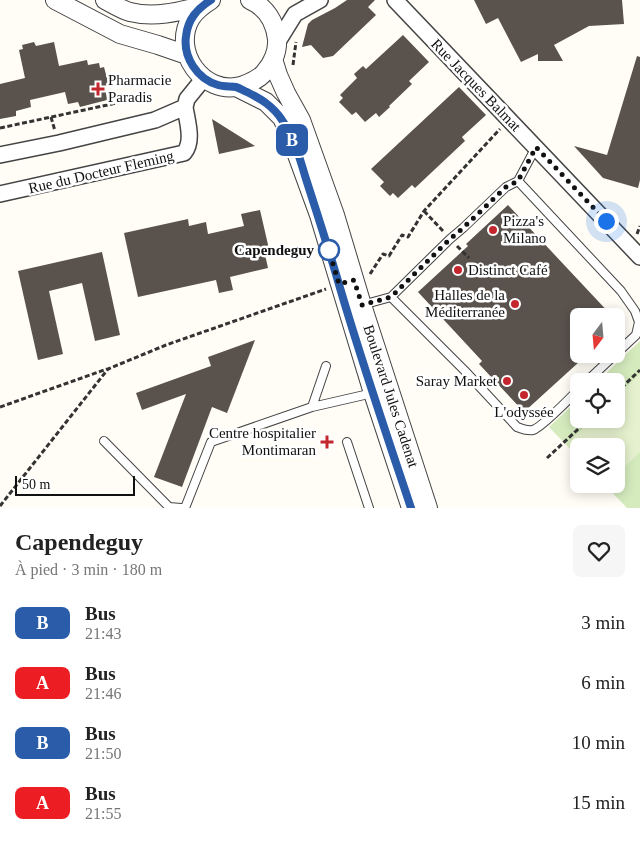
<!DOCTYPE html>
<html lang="fr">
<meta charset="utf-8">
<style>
body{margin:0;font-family:"Times New Roman",serif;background:#f6f6f6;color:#222;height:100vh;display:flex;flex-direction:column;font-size:19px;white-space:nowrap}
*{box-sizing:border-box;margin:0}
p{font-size:16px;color:#767676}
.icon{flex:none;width:28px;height:28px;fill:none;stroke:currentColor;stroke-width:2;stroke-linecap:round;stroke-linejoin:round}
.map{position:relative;height:508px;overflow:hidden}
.details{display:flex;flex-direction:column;background:#fff;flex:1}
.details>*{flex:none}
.badge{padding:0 10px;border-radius:8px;font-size:18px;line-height:32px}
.needle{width:32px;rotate:196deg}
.controls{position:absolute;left:570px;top:308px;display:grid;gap:10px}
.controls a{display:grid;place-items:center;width:55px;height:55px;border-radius:8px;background:#fff;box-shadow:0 2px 12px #0003;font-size:25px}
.scale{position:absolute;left:15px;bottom:12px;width:120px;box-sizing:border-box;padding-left:5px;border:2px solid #111;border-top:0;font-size:14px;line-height:18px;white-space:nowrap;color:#111;-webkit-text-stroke:4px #fff;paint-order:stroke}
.you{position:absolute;width:25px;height:25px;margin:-12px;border:4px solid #fff;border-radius:50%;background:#1a73e8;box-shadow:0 0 0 8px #1a73e833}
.map>.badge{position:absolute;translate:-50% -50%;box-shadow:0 0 0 2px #fff}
.round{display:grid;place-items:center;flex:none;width:52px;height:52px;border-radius:8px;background:#f6f6f6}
.summary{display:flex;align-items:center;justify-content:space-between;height:85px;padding:0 15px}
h1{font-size:24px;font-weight:800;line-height:38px}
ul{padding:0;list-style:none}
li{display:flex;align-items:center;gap:15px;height:60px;padding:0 15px}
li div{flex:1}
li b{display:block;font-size:19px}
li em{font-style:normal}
li .badge{min-width:55px;font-weight:700;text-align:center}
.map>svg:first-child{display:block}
</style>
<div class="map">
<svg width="640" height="508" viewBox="0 0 640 508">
<rect width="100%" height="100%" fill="#fffdf5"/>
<path fill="#d5ebbd" d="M640 341V508H627L604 484H616V446H579V458L549 427 579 399V419H616V381H598Z"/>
<path fill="#e6f2cf" d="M640 374V452L616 475V446H579L572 439 593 419H616V397Z"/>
<path fill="#5a524d" d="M347 0H375L368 7 376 15 333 56 323 58 311 45 302 47 308 24 312 20 335 8Z
M474 0H622L624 24 589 26 554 45 563 61H538V54L521 62 498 18 486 24Z
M403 35 429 62 409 81 412 84 389 106 390 107 379 117 376 113 365 122 356 112 352 115 339 102 343 98 340 95 357 78 354 74 363 66 366 69Z
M34 42 36 46 54 42 59 66 87 60 88 65 99 63 100 68 104 67 109 86 105 87 107 100 80 107 78 102 68 104 65 92 30 100 31 107 16 111V116L0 119V84L25 78 19 50 23 49 22 45Z
M637 56 640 57V180L638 188 603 178 574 146 607 155Z
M459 87 486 115 462 137 465 141 415 188 412 185 398 198 393 193 390 196 380 186 384 182 371 169Z
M212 119 255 146 219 154Z
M508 205 612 316H579V362L524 412 479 364 482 361 418 292 468 246 466 244Z
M260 210 269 249 264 250 268 268 230 277 233 290 219 293 216 280 138 297 124 233 188 219 189 226 206 222 208 234 244 226 241 214Z
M102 252 120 335 95 341 82 283 49 291 63 354 38 360 18 271Z
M255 340 227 413 212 407 182 487 154 477 186 394 142 410 136 393 211 366 208 357Z"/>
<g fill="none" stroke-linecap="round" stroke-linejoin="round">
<g stroke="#444" stroke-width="10">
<path id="service" d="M518 181 621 291 635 311 639 322 636 335 587 381
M391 297 465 371 517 427C522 429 528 431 533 430 542 427 571 397 579 389
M362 305 391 297 450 239 463 228 506 187 518 181 536 147
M312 407 326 366
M104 441 169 507 181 508
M347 442 369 508
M185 508 211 442 312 407 373 393"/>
</g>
<g stroke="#444" stroke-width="18">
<path id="minor" d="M395 0 640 257
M277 43 295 14 320 0
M185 107 187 99 204 78
M0 155 59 143 155 120 185 107C187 121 194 141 184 153L0 194"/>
</g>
<g stroke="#444" stroke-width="20">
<path id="tertiary" d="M55 0 120 34 158 45 187 55
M105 0C113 4 122 10 130 12 154 18 178 12 201 6
M211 0C203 5 196 10 191 18 171 51 203 96 241 86 249 83 258 80 264 73 272 64 278 52 277 39 275 22 266 7 250 0
M273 59 278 75 286 93 301 120 335 215 362 305 428 508
M236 87 266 102 282 118 289 133 319 215 373 393 411 508"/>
</g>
<path stroke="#333" stroke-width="3" stroke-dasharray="5 2.5" stroke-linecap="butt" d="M293 65 296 42
M51 117 55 131
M0 128 154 95
M424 211 444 232
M637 234 640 226
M457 246 469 258
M370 274 383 254 389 256 402 235 408 237 424 211 500 129
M616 393 640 370
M0 407 107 369
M547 458 589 419
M0 506 108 369 166 345 326 289"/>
<use href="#service" stroke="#fff" stroke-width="8"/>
<use href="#minor" stroke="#fff" stroke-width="15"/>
<use href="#tertiary" stroke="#fff" stroke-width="18"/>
</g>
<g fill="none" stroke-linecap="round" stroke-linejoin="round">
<g stroke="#fff" stroke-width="11">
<path id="line" d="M211 0C197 9 188 19 186 36 183 57 197 79 218 85 224 87 231 86 236 87 240 88 244 91 247 92 261 99 273 106 282 120 294 137 300 159 306 179 317 213 328 247 338 281 360 357 386 433 411 508"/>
</g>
<use href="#line" stroke="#2a5caa" stroke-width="8"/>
<path stroke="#111" stroke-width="5" stroke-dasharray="0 9" d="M329 250 327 244 339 284 354 280 362 305 391 297 450 239 463 228 506 187 518 181 536 147 606 221"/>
</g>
<g fill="#c4262e" stroke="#fff" stroke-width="2">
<path d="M95.5 81.5h5v5h5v5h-5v5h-5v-5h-5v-5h5z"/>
<circle cx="493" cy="230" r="5"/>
<circle cx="458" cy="270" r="5"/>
<circle cx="515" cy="304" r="5"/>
<circle cx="507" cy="381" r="5"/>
<circle cx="524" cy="395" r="5"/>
<path d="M324.5 434.5h5v5h5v5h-5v5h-5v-5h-5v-5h5z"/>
</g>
<circle fill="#fff" stroke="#2a5caa" stroke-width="2.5" cx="329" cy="250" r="10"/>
<g text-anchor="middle" stroke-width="5" stroke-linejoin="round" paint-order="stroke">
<g font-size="15" fill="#111" stroke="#fff" text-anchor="start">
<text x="108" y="85">Pharmacie<tspan x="108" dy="17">Paradis</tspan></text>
<text x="503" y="226">Pizza's<tspan x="503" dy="17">Milano</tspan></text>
<text x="468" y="275">Distinct Café</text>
<text x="505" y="300" text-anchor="end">Halles de la<tspan x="505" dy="17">Méditerranée</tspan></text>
<text x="497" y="386" text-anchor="end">Saray Market</text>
<text x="524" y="417" text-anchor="middle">L'odyssée</text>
<text x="316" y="438" text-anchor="end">Centre hospitalier<tspan x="316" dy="17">Montimaran</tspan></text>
</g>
<g font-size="15" fill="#111" stroke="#fff">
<text transform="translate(476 85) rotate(46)" y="5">Rue Jacques Balmat</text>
<text transform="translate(101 172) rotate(-13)" y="5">Rue du Docteur Fleming</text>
<text transform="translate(391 396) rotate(72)" y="5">Boulevard Jules Cadenat</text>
</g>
<g font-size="15" font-weight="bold" fill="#111" stroke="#fff" text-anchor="end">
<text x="314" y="255">Capendeguy</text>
</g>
</g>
</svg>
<div class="controls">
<a><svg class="needle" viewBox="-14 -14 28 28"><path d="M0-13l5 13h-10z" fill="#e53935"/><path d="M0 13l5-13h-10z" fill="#767676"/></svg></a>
<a><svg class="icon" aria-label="locate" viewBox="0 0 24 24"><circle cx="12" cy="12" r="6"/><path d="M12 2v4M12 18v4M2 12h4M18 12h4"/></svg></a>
<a><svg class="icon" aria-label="layers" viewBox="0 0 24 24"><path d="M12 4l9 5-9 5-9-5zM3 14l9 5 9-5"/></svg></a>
</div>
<div class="scale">50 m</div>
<div class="you" style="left:606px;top:221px"></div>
<b class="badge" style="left:292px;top:140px;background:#2a5caa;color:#fff">B</b>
</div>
<section class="details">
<div class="summary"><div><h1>Capendeguy</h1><p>À pied · 3 min · 180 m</p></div><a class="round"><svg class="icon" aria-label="heart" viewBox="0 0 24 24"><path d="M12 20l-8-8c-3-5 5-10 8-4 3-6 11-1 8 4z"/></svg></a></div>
<ul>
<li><span class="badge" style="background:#2a5caa;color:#fff">B</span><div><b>Bus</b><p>21:43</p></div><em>3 min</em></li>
<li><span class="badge" style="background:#ed1d24;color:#fff">A</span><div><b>Bus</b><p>21:46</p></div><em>6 min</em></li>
<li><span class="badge" style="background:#2a5caa;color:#fff">B</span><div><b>Bus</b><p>21:50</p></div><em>10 min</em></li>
<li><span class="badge" style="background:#ed1d24;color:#fff">A</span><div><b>Bus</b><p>21:55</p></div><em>15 min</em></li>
</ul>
</section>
